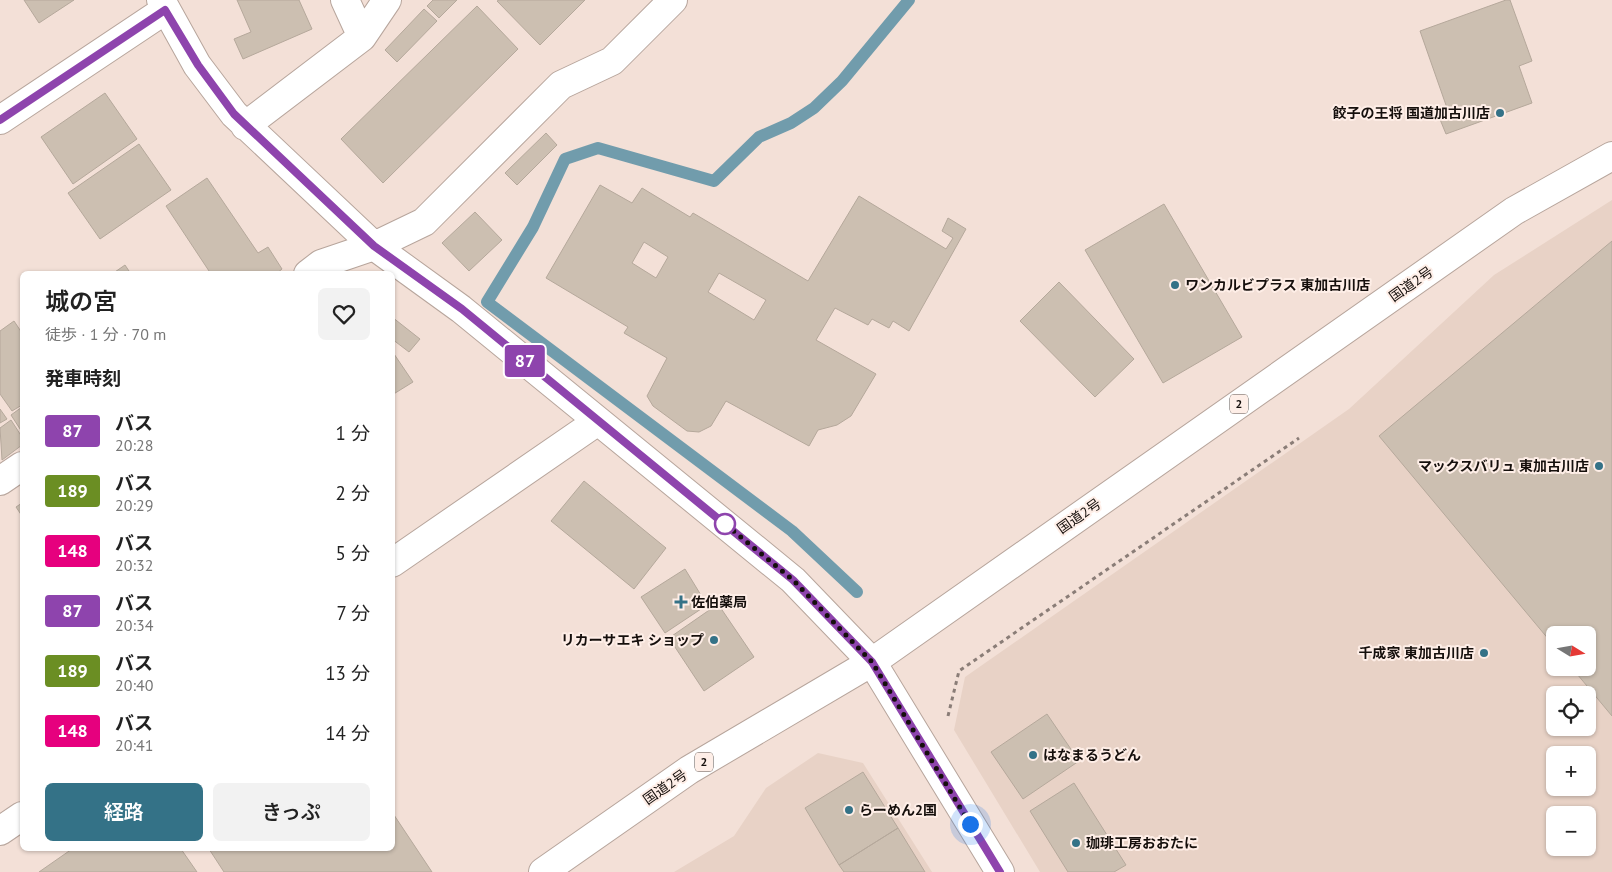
<!DOCTYPE html>
<html lang="ja">
<meta charset="utf-8">
<style>
body{margin:0;font-family:"PT Sans","Noto Sans JP",sans-serif;background:#f2f2f2;color:#222;height:100vh;display:flex;flex-direction:column;font-size:19px;white-space:nowrap}
*{box-sizing:border-box;margin:0}
p{font-size:16px;color:#767676}
.icon{flex:none;width:28px;height:28px;fill:none;stroke:currentColor;stroke-width:2;stroke-linecap:round;stroke-linejoin:round}
.map{position:relative;flex:1;overflow:hidden}
.drawer{position:absolute;left:20px;top:271px;width:375px;height:580px;display:flex;flex-direction:column;background:#fff;border-radius:8px;box-shadow:0 1px 4px #0004}
.drawer>*{flex:none}
.badge{padding:0 10px;border-radius:4px;font-size:18px;line-height:32px}
.needle{width:32px;rotate:101deg}
.tools{position:absolute;left:1546px;top:626px;display:grid;gap:10px}
.tools a{display:grid;place-items:center;width:50px;height:50px;border-radius:8px;background:#fff;box-shadow:0 1px 4px #0004;font-size:25px}
.you{position:absolute;width:25px;height:25px;margin:-12px;border:4px solid #fff;border-radius:50%;background:#1a73e8;box-shadow:0 0 0 8px #1a73e833}
.map>.badge{position:absolute;translate:-50% -50%;box-shadow:0 0 0 2px #fff}
h2{padding:0 25px;font-size:19px;line-height:45px}
.round{display:grid;place-items:center;flex:none;width:52px;height:52px;border-radius:8px;background:#f2f2f2}
.summary{display:flex;align-items:center;justify-content:space-between;height:85px;padding:0 25px}
h1{font-size:24px;font-weight:600;line-height:38px}
.button{display:flex;gap:10px;margin-top:auto;padding:10px 25px}
.button a{flex:1;height:58px;border-radius:8px;background:#347287;color:#fff;font-size:20px;font-weight:600;line-height:58px;text-align:center}
.button a+a{background:#f2f2f2;color:#222}
ul{padding:0;list-style:none}
li{display:flex;align-items:center;gap:15px;height:60px;padding:0 25px}
li div{flex:1}
li b{display:block;font-size:19px}
li em{font-style:normal}
li .badge{min-width:55px;font-weight:700;text-align:center}
.map>svg:first-child{display:block}
</style>
<div class="map">
<svg width="1612" height="872" viewBox="0 0 1612 872">
<rect width="100%" height="100%" fill="#f3e0d7"/>
<path fill="#e8d2c6" fill-rule="evenodd" d="M1612 200V872H1040L954 730 965 677 1349 409 1494 275ZM1555 635H1588V668H1555ZM1555 695H1588V728H1555ZM1555 755H1588V788H1555ZM1555 815H1588V848H1555Z
M818 753 863 763 932 872H674L734 836 766 788Z"/>
<g fill="none" stroke-linecap="round" stroke-linejoin="round">
<path stroke="#719cac" stroke-width="12" d="M857 592 792 531 487 302 533 227 565 159 598 148 714 181 759 137 791 123 814 108 842 81 909 0"/>
</g>
<path fill="#ccbfb1" stroke="#b5a89b" fill-rule="evenodd" d="M24 0H74L39 23Z
M237 0H299L312 29 243 59 234 39 251 32Z
M433 0H457L439 18 427 6Z
M499 0H585L540 45 497 1Z
M1506 0H1510L1532 61 1519 66 1532 103 1446 134 1437 112 1447 108 1420 31Z
M477 6 518 49 383 183 341 139Z
M424 9 437 21 397 62 385 50Z
M105 93 137 139 73 184 41 137Z
M546 133 557 145 517 185 505 173Z
M139 144 171 190 100 239 68 193Z
M207 178 258 253 268 247 282 269 276 274H211L166 206Z
M600 185 632 203 642 188 690 217 693 213 808 281 859 196 946 249 953 238 942 231 948 218 966 229 909 331 893 321 889 328 872 319 868 325 835 308 816 340 876 374 851 416 837 425 818 430 809 446 726 401 711 426 699 432 687 431 653 406 647 396 667 358 624 333 628 327 546 278ZM644 242 668 257 656 278 632 263ZM719 273 766 300 754 320 708 292Z
M1164 204 1242 337 1163 383 1085 250Z
M475 212 502 240 469 271 442 243Z
M1612 241V716L1572 668H1588V635H1555V647L1379 436Z
M125 265 131 274H112Z
M1059 282 1134 359 1095 397 1020 321Z
M392 317 420 339 409 352 392 339Z
M14 321 22 333V405L12 411 0 394V331Z
M392 351 413 382 392 395Z
M22 407V432L11 415Z
M0 409 7 419 0 423Z
M11 420 22 437V445L2 460 0 428Z
M584 481 666 548 634 589 551 521Z
M22 503V516L16 507Z
M685 569 707 605 665 633 641 597Z
M718 604 754 657 704 691 669 638Z
M1047 714 1079 761 1023 799 991 752Z
M863 772 898 828 839 865 805 808Z
M1074 783 1126 865 1114 872H1068L1030 811Z
M392 812 432 872H224L209 849H392Z
M898 828 925 872H844L839 865Z
M72 849H181L197 872H39Z"/>
<g fill="none" stroke-linecap="round" stroke-linejoin="round">
<g stroke="#b7a59c" stroke-width="30">
<path id="minor" d="M161 0 197 65 234 114 374 246 461 309 793 580 872 662 1000 872
M345 0 362 37
M0 120 165 10
M245 126 362 37 387 0
M308 274 321 264 374 246 424 222 561 85 612 61 673 0
M0 481 22 466
M392 563 598 421
M0 831 22 816"/>
</g>
<g stroke="#b7a59c" stroke-width="30">
<path id="highway" d="M543 872 689 770 872 662 1514 211 1612 156"/>
</g>
<path stroke="#8a7d77" stroke-width="3" stroke-dasharray="4 4" stroke-linecap="butt" d="M948 716 959 671 1299 438"/>
<use href="#minor" stroke="#fff" stroke-width="28"/>
<use href="#highway" stroke="#fff" stroke-width="28"/>
</g>
<g fill="none" stroke-linecap="round" stroke-linejoin="round">
<g stroke="#fff" stroke-width="11">
<path id="line" d="M0 120 165 10 198 65 234 114 374 246 462 309 793 580 872 662 1000 872"/>
</g>
<use href="#line" stroke="#8e44ad" stroke-width="8"/>
<path stroke="#150f0c" stroke-width="5" stroke-dasharray="0 9" d="M725 524 719 519 793 580 872 662 970 824"/>
</g>
<g fill="#347287" stroke="#feeee7" stroke-width="2">
<circle cx="1500" cy="113" r="5"/>
<circle cx="1175" cy="285" r="5"/>
<circle cx="1599" cy="466" r="5"/>
<path d="M678.5 594.5h5v5h5v5h-5v5h-5v-5h-5v-5h5z"/>
<circle cx="714" cy="640" r="5"/>
<circle cx="1484" cy="653" r="5"/>
<circle cx="1033" cy="755" r="5"/>
<circle cx="849" cy="810" r="5"/>
<circle cx="1076" cy="843" r="5"/>
</g>
<circle fill="#fff" stroke="#8e44ad" stroke-width="2.5" cx="725" cy="524" r="10"/>
<g text-anchor="middle" stroke-width="4" stroke-linejoin="round" paint-order="stroke">
<g fill="#feeee7" stroke="#5b524e" stroke-width="1">
<rect x="1230" y="394.5" width="18" height="19" rx="4"/>
<rect x="695" y="752.5" width="18" height="19" rx="4"/>
</g>
<g font-size="12" font-weight="bold" fill="#150f0c">
<text x="1239" y="408">2</text>
<text x="704" y="766">2</text>
</g>
<g font-size="14" font-weight="bold" fill="#150f0c" stroke="#feeee7" text-anchor="start">
<text x="1490" y="118" text-anchor="end">餃子の王将 国道加古川店</text>
<text x="1185" y="290">ワンカルビプラス 東加古川店</text>
<text x="1589" y="471" text-anchor="end">マックスバリュ 東加古川店</text>
<text x="691" y="607">佐伯薬局</text>
<text x="704" y="645" text-anchor="end">リカーサエキ ショップ</text>
<text x="1474" y="658" text-anchor="end">千成家 東加古川店</text>
<text x="1043" y="760">はなまるうどん</text>
<text x="859" y="815">らーめん2国</text>
<text x="1086" y="848">珈琲工房おおたに</text>
</g>
<g font-size="14" fill="#150f0c" stroke="#feeee7">
<text transform="translate(1411 284) rotate(-35)" y="5">国道2号</text>
<text transform="translate(1079 516) rotate(-35)" y="5">国道2号</text>
<text transform="translate(665 787) rotate(-35)" y="5">国道2号</text>
</g>
</g>
</svg>
<div class="tools">
<a><svg class="needle" viewBox="-14 -14 28 28"><path d="M0-13l5 13h-10z" fill="#e53935"/><path d="M0 13l5-13h-10z" fill="#767676"/></svg></a>
<a><svg class="icon" aria-label="locate" viewBox="0 0 24 24"><circle cx="12" cy="12" r="6"/><path d="M12 2v4M12 18v4M2 12h4M18 12h4"/></svg></a>
<a>+</a>
<a>−</a>
</div>
<div class="you" style="left:970px;top:824px"></div>
<b class="badge" style="left:525px;top:361px;background:#8e44ad;color:#fff">87</b>
<section class="drawer">
<div class="summary"><div><h1>城の宮</h1><p>徒歩 · 1 分 · 70 m</p></div><a class="round"><svg class="icon" aria-label="heart" viewBox="0 0 24 24"><path d="M12 20l-8-8c-3-5 5-10 8-4 3-6 11-1 8 4z"/></svg></a></div>
<h2>発車時刻</h2>
<ul>
<li><span class="badge" style="background:#8e44ad;color:#fff">87</span><div><b>バス</b><p>20:28</p></div><em>1 分</em></li>
<li><span class="badge" style="background:#6b8e23;color:#fff">189</span><div><b>バス</b><p>20:29</p></div><em>2 分</em></li>
<li><span class="badge" style="background:#e6007e;color:#fff">148</span><div><b>バス</b><p>20:32</p></div><em>5 分</em></li>
<li><span class="badge" style="background:#8e44ad;color:#fff">87</span><div><b>バス</b><p>20:34</p></div><em>7 分</em></li>
<li><span class="badge" style="background:#6b8e23;color:#fff">189</span><div><b>バス</b><p>20:40</p></div><em>13 分</em></li>
<li><span class="badge" style="background:#e6007e;color:#fff">148</span><div><b>バス</b><p>20:41</p></div><em>14 分</em></li>
</ul>
<div class="button"><a>経路</a><a>きっぷ</a></div>
</section>
</div>
